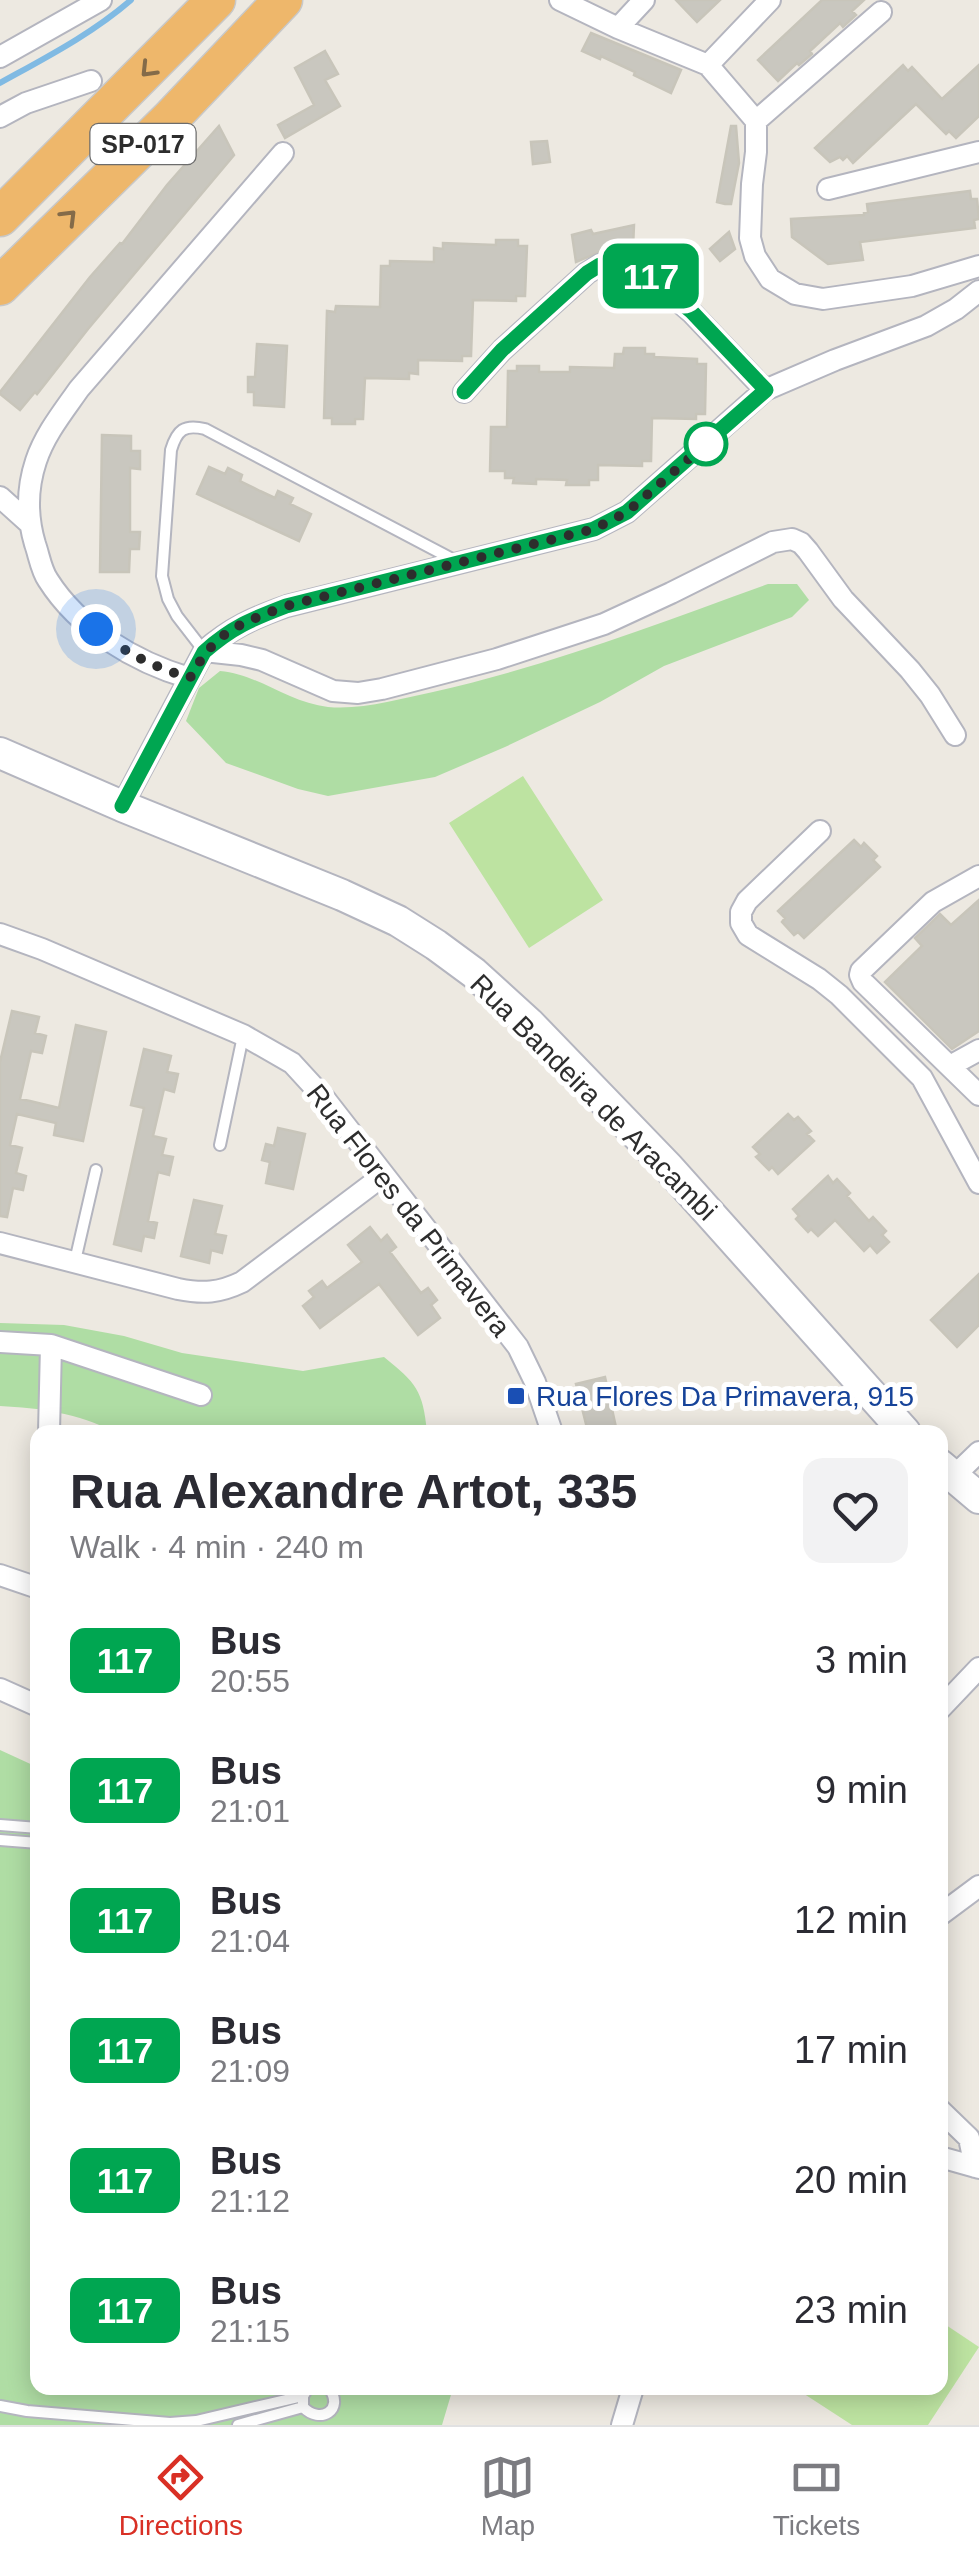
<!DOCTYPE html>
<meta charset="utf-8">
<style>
body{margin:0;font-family:Helvetica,sans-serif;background:#f2f2f3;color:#2b2b33;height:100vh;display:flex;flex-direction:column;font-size:38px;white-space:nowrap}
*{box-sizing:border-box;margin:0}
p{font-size:32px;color:#7c7c81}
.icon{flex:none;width:55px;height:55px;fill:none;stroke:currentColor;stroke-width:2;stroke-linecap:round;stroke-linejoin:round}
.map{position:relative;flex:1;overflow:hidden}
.details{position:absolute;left:30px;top:1425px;width:918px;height:970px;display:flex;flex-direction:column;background:#fff;border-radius:20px;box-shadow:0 5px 25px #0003}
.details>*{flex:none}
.badge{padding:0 20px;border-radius:15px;font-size:35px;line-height:65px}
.you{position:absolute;width:50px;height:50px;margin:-25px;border:8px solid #fff;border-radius:50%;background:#1a73e8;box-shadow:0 0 0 15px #1a73e833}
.map>.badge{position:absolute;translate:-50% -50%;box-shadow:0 0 0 5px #fff}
.round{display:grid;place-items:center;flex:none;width:105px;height:105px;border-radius:20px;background:#f2f2f3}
.headline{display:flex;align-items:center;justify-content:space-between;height:170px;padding:0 40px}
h1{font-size:48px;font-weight:700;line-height:75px}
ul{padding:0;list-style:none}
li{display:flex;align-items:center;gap:30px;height:130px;padding:0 40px}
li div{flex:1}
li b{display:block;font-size:38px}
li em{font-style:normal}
li .badge{min-width:110px;font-weight:700;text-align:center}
.menu{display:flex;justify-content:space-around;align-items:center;height:140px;border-top:2px solid #e1e1e2;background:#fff;font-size:28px;color:#7c7c81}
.menu a{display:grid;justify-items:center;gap:5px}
.menu .on{color:#d93025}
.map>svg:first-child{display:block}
</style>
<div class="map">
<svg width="979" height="2425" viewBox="0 0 979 2425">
<rect width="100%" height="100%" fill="#ede9e1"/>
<path fill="#afdda4" d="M768 584H797L809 600 792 617 664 666 600 702 505 747 435 777 328 796 298 789 226 763 186 721 199 688 220 671C258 674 289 703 328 707 363 710 399 699 433 692 548 666 657 624 768 584Z
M0 1323 64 1325 124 1336 182 1353 303 1371 384 1357C416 1383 423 1390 427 1432H114C79 1413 39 1408 0 1406Z
M0 1750 37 1767 38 2388H453L442 2425H0Z"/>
<path fill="#bde3a1" d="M523 776 603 900 529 948 449 823Z
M940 2321 979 2347 928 2425H852L795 2388H940Z"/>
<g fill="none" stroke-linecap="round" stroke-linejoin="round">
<path stroke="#80bae3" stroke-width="6" d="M0 83C45 58 92 34 131 0"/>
</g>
<path fill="#c9c7bf" stroke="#c8c5ba" stroke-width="2.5" d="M676 0H720L697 22Z
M822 0H864L852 11 856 15 843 27 840 23 810 51 812 54 799 65 797 63 778 81 758 60Z
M591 33 681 70 671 93 634 75 635 72 601 56 600 59 582 51Z
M325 51 338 74 325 80 340 106 285 138 278 125 314 105 295 68Z
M903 65 908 71 912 67 942 99 979 65V116L956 138 949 131 946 134 916 104 853 163 847 156 843 160 840 157 830 162 815 148Z
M219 126 234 155 88 329 37 394 35 392 20 410 0 394V392L90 277 120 243 122 244 167 185Z
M731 126H736L739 163 731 204H725L717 202Z
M547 141 550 162 533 164 531 142Z
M970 191 971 199H977L979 219 974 220 975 228 860 242 863 260 828 264 792 237 791 219 864 215V213L868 212 867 204Z
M634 225 633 248 614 246 576 262 572 235 591 230 593 234Z
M729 232 735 249 720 261 710 249Z
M496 240H518V246H527L525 296H516V301L473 300 471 356H462V361L418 360V374L409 373V379L365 378 363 419H355V424H332V418H324L327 311 335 312 336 306 380 307 381 266H390V261L434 262V248L443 249V243L496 245Z
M257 344 287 346 284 407 254 405V392H248V377H255Z
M624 348H645V354H654V357L697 359V364H706L705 414H696V419L652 418 651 461H642V466L598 465V480H589V485H566L567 480 536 479V484L513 483 514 478H505V471H490L491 427H507L508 371H517V366H539V372H570V367L614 368 615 354H623Z
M102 435 131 436V451H140V469L130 468V532H140L139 549H130L129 572H100Z
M209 467 225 474 228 468 242 475 240 481 260 491 275 498 278 491 293 498 290 504 311 514 299 541 197 494Z
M854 840 861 847 864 843 877 856 873 860 880 867 804 938 798 932 794 935 782 922 785 918 778 911Z
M979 900V1031L952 1049 885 982 922 946 915 938 940 914 951 925Z
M12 1011 39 1017 35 1033 46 1036 42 1053 31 1051 20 1099 30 1101 59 1108 76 1025 106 1032 83 1141 54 1135 56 1123 17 1114 10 1145 22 1148 16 1173 26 1176 23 1190 13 1188 7 1217 0 1216V1062Z
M144 1049 171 1056 167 1072 178 1074 174 1092 164 1089 153 1136 166 1139 162 1155 173 1157 169 1175 158 1172 148 1221 157 1223 154 1238 144 1236 141 1251 114 1244 144 1108 131 1105Z
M788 1114 794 1120 798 1117 811 1131 807 1134 814 1141 778 1174 772 1167 769 1170 756 1157 760 1154 753 1147Z
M278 1128 305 1134 293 1189 266 1183 270 1162 262 1160 266 1144 274 1146Z
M828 1176 833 1183 837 1179 850 1193 847 1196 869 1221 873 1217 886 1231 882 1235 889 1242 877 1253 870 1245 864 1251 835 1220 818 1236 811 1229 808 1232 796 1219 799 1216 793 1209Z
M194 1200 222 1206 215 1234 226 1236 222 1253 211 1250 209 1263 181 1256Z
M370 1227 381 1241 387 1235 396 1247 390 1252 421 1293 428 1288 437 1300 431 1305 440 1318 418 1335 379 1284 320 1328 303 1306 314 1297 309 1291 322 1281 327 1288 362 1262 348 1245Z
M979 1274V1325L957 1347 931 1320Z
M605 1377 617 1432H588L576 1384Z"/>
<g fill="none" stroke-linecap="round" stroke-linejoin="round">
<g stroke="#b4b5bf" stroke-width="14">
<path id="lane" d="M204 651 177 616 168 599 162 576 171 450C177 430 184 424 205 429L456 561
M220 1145 243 1036
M75 1261 96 1170
M0 1825 38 1828
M0 1840 38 1843
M308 2388 303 2396V2407C320 2425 345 2410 329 2388
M0 2406 27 2411 170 2423 196 2421 303 2396
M238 2425 303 2407"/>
</g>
<g stroke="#b4b5bf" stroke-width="24">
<path id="street" d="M560 0 618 28 708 65 756 121V152L752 184 750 238 755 256 770 279 795 294 823 299 912 286 979 266
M618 28 644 0
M0 57 101 0
M708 65 770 0
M0 117 26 103 91 81
M756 121 881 12
M828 189 979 152
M464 392 502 350 587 273 600 265 618 259 633 262 692 313 765 390
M0 497 29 523
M204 651 241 655 262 660 333 691 358 693 382 689 497 659 604 624 671 593 773 542 792 539 801 543 808 551 843 599 910 670 930 695 955 735
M189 678C135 662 79 629 48 580 41 570 39 555 35 544 27 517 27 488 36 461 45 434 63 412 79 389L283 153
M122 806 204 651C231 628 253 618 287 606L594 529 627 512 765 390 835 360 926 326 956 309 979 291
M820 831 747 901 741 912V923L748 935 819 979 839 995 922 1078 979 1183
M979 876 933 902 861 971 860 975 863 982 979 1095
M0 934 42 949 243 1035 292 1063 325 1099 518 1347 535 1382 552 1432
M950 1066 979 1050
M0 1243 178 1289C203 1294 219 1293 242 1282L384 1175
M0 1342 51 1345 201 1395
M49 1432 51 1345
M953 1477 979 1452
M0 1575 38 1588
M0 1689 38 1706
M940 1709 979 1668
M940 1915 979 1886
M940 2110 969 2138 975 2167
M940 2157 979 2168
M622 2425 633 2388"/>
</g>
<g stroke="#b4b5bf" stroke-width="34">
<path id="secondary" d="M0 753 122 806 342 895 398 921 436 945 474 973 529 1023 669 1168 905 1432
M940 1465 979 1498"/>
</g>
<g stroke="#c8c8c8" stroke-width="41">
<path id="highway" d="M0 217 216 0
M0 286 171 118 283 0"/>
</g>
<use href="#lane" stroke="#fff" stroke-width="10"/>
<use href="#street" stroke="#fff" stroke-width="20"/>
<use href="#secondary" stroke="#fff" stroke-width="30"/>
<use href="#highway" stroke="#eeb76b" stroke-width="38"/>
</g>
<defs><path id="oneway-chevron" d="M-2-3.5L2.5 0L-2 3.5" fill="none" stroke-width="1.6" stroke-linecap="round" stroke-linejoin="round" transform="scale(2.5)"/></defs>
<g stroke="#846b49">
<use href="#oneway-chevron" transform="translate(148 70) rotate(134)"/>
<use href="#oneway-chevron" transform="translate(69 217) rotate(-45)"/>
</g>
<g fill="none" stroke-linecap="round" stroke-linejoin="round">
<g stroke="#fff" stroke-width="22">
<path id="line" d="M122 806 204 652C232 627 252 619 286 606L594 529 627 512 766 390 692 312 632 262 618 259 600 265 587 273 502 350 464 392"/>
</g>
<use href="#line" stroke="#00a651" stroke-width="15"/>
<path stroke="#2d2d2d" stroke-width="10" stroke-dasharray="0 18" d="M96 629C125 653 154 667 190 678 216 630 238 625 286 606L594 529 627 512 706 444"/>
</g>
<circle fill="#fff" stroke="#00a651" stroke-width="5" cx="706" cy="444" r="20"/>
<rect fill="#1a4fb4" stroke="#fff" stroke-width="4" x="506" y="1386" width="20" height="20" rx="5"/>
<g text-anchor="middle" stroke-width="10" stroke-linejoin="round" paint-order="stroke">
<rect fill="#fff" stroke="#6c6c6c" stroke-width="2.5" x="90.5" y="124" width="105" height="40" rx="8"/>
<g font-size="25" font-weight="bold" fill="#2d2d2d">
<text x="143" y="153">SP-017</text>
</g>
<g font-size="28" fill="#2d2d2d" stroke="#fff">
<text transform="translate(594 1097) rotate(45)" y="10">Rua Bandeira de Aracambi</text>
<text transform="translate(409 1210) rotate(52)" y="10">Rua Flores da Primavera</text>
</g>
<g font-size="28" fill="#164399" stroke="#fff" text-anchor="start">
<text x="536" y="1406">Rua Flores Da Primavera, 915</text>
</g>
</g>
</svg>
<div class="you" style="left:96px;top:629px"></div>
<b class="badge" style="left:651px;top:276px;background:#00a651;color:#fff">117</b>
<section class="details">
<div class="headline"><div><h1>Rua Alexandre Artot, 335</h1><p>Walk · 4 min · 240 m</p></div><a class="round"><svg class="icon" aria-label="heart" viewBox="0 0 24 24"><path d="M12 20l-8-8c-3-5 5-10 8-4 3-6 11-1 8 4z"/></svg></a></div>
<ul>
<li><span class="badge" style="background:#00a651;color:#fff">117</span><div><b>Bus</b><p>20:55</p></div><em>3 min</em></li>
<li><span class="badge" style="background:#00a651;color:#fff">117</span><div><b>Bus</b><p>21:01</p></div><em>9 min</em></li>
<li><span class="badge" style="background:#00a651;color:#fff">117</span><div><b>Bus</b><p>21:04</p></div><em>12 min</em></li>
<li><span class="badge" style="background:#00a651;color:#fff">117</span><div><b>Bus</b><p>21:09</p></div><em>17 min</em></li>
<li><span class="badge" style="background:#00a651;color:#fff">117</span><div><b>Bus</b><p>21:12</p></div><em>20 min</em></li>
<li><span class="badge" style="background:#00a651;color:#fff">117</span><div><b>Bus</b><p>21:15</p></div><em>23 min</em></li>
</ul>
</section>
</div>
<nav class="menu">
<a class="on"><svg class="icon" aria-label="directions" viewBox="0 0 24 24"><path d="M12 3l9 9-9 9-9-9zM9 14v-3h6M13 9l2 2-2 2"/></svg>Directions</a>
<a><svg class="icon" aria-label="map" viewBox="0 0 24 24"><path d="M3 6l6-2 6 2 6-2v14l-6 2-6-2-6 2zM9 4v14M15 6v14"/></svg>Map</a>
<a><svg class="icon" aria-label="tickets" viewBox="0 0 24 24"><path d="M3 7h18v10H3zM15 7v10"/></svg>Tickets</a>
</nav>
